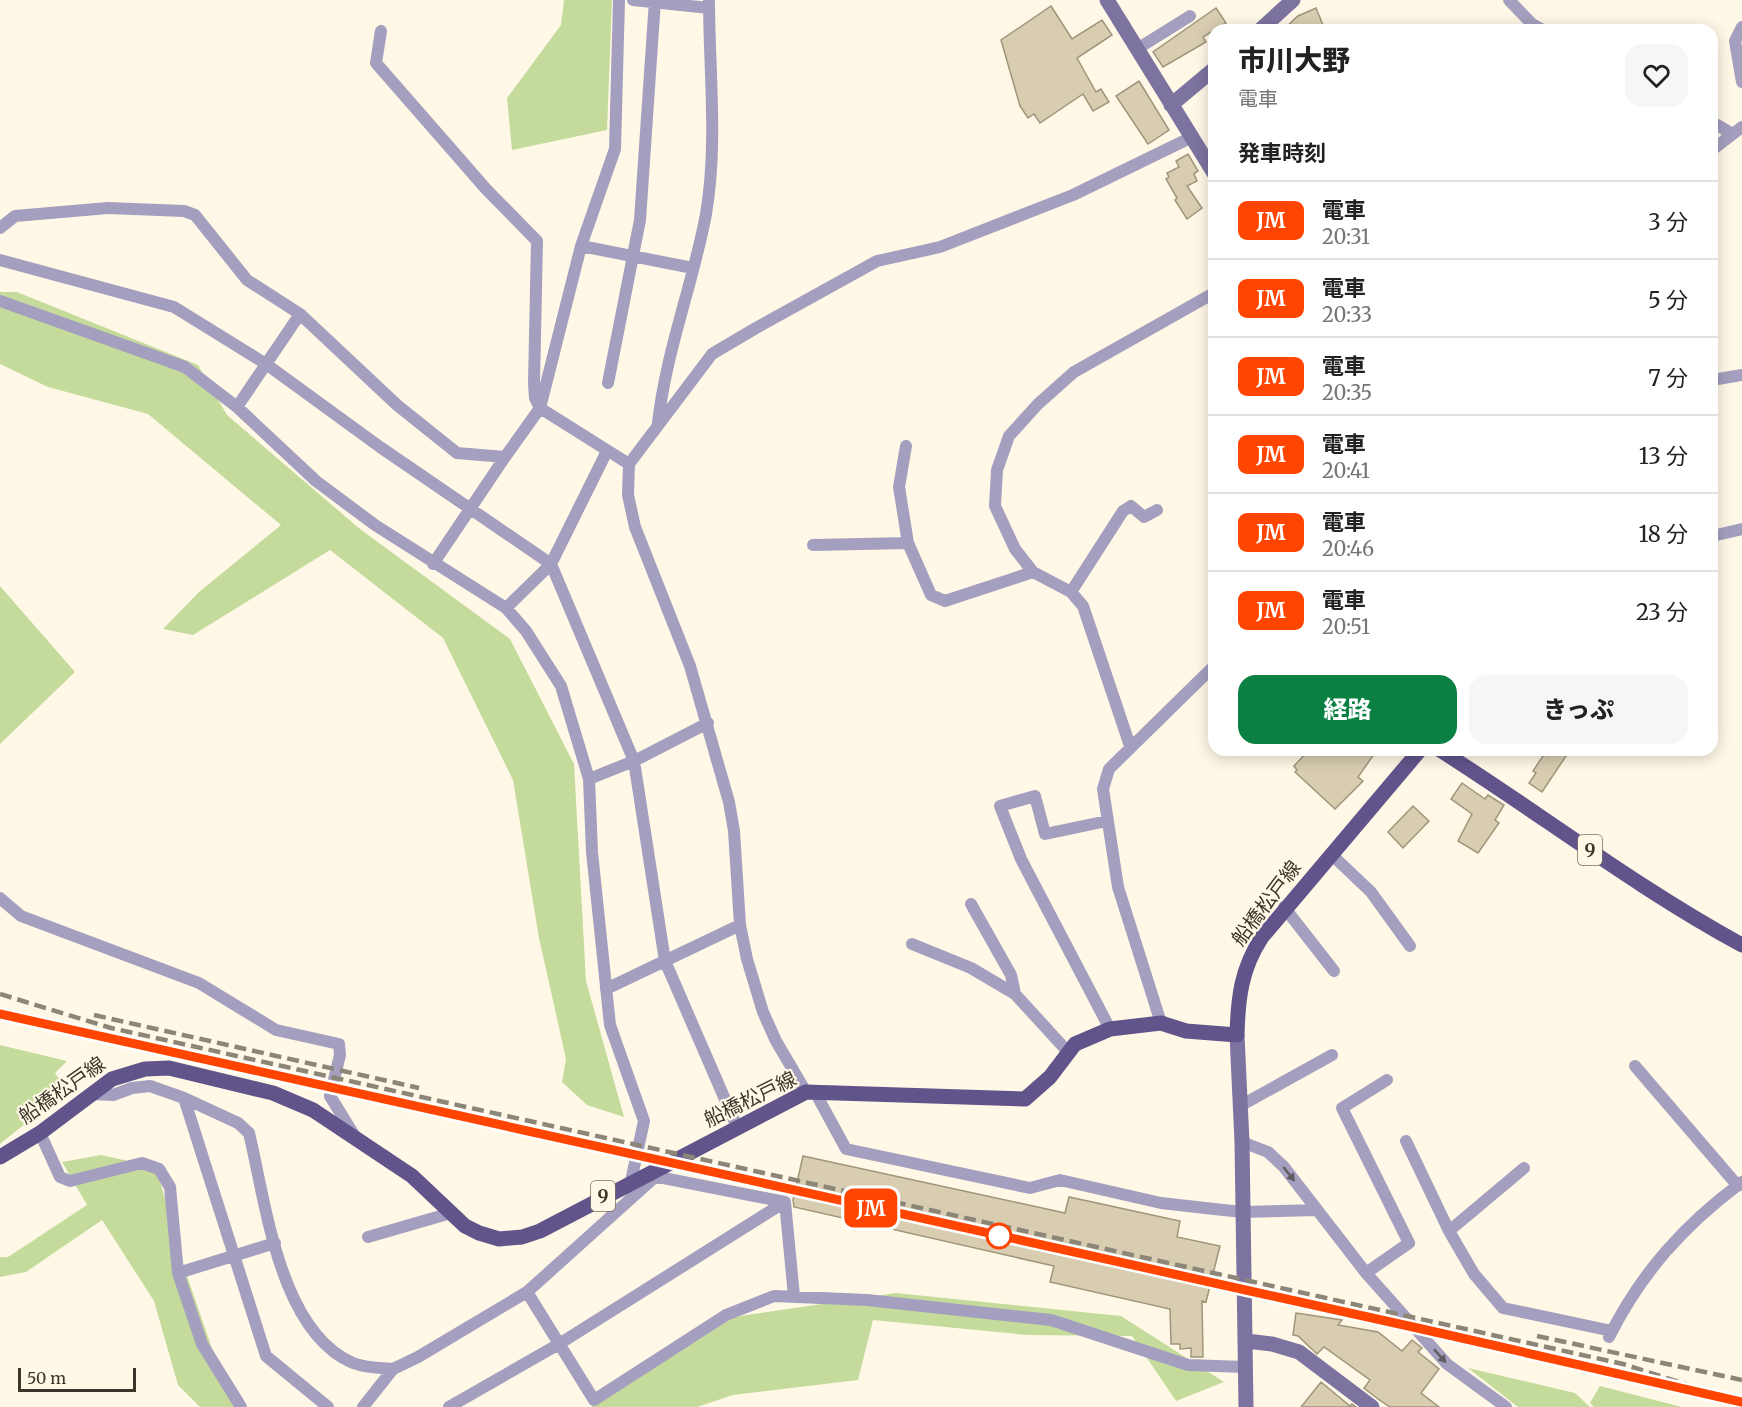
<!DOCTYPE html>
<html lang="ja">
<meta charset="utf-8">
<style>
body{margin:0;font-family:Merriweather,"Noto Sans JP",serif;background:#f6f6f6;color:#222;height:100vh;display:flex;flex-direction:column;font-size:22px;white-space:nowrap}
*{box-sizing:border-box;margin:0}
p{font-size:20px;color:#767676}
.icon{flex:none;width:33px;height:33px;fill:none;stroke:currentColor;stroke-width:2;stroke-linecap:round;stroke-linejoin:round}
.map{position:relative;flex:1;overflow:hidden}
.panel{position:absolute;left:1208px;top:24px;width:510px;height:732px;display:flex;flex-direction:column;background:#fff;border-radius:18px;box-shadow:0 3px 15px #0003}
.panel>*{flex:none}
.badge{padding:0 12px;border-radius:9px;font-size:21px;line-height:39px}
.scale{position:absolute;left:18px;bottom:15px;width:118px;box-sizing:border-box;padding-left:6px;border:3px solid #3b372b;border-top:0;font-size:16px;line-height:21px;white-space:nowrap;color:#3b372b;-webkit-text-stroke:4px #fff8e7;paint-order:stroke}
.map>.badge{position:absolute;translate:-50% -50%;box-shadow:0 0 0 3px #fff}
h2{padding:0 30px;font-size:22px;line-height:54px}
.round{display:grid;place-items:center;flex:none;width:63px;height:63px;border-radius:18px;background:#f6f6f6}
.head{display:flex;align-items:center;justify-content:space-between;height:102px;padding:0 30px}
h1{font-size:28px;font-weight:800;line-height:45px}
.cta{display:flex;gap:12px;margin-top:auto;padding:12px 30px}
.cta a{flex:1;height:69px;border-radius:18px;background:#0b8043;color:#fff;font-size:24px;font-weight:800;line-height:69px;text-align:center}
.cta a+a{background:#f6f6f6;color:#222}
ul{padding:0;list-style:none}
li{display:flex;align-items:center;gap:18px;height:78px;padding:0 30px;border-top:2px solid #e0e0e0}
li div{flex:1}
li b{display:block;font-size:22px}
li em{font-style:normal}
li .badge{min-width:66px;font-weight:700;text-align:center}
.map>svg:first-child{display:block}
</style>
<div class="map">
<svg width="1742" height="1407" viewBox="0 0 1742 1407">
<rect width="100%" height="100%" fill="#fff8e7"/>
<path fill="#c5db9c" d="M564 0H612L607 130 512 150 507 98 561 25Z
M0 292H17L198 365 227 415 360 529 510 639 574 764 586 981 624 1117 587 1105 562 1082 566 1059 539 938 513 780 443 638 330 550 193 635 163 629 199 592 281 525 148 414 48 387 0 364Z
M0 586 75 672 0 744Z
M0 1045 67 1061 55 1073 67 1090 0 1144Z
M101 1155 156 1167 185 1270 227 1392 244 1407H200L178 1385 154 1301 102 1220 26 1272 0 1277V1257H8L87 1205 62 1162Z
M896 1293 1121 1316 1224 1382 1176 1401 1132 1336 1027 1335 873 1320 858 1380 733 1395 697 1407H591L734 1317Z
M1468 1368 1575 1393 1590 1407H1518Z
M1600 1386 1682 1407H1594L1590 1403Z"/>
<path fill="#d8cdb1" stroke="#9f957a" stroke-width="1.5" d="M1051 6 1072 39 1102 20 1112 35 1077 58 1096 92 1101 89 1109 102 1093 111 1083 94 1040 123 1034 114 1028 118 1020 106 1001 40Z
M1216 8 1226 23 1203 37 1206 42 1163 67 1153 52Z
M1316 8 1325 30H1283L1298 16Z
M1139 81 1169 130 1148 144 1116 96Z
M1188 154 1198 171 1194 174 1197 181 1187 186 1202 208 1187 219 1175 200 1177 198 1166 179 1169 177 1167 173 1179 167 1176 161Z
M1309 750H1377L1358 777 1363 781 1335 809 1295 772 1297 770 1294 766Z
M1553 750 1566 756 1542 792 1529 783 1536 773 1533 771 1545 753 1549 756Z
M1462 783 1485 799 1488 795 1504 805 1495 820 1499 823 1478 853 1458 841 1472 814 1451 799Z
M1413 806 1429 821 1403 848 1388 832Z
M803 1156 1065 1213 1069 1197 1180 1221 1177 1237 1220 1246 1206 1302 1202 1301 1203 1357H1191V1348L1180 1349V1344H1171L1170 1309 1050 1282 1054 1266 794 1207 793 1200Z
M1296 1313 1342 1320 1338 1325 1378 1332 1402 1351 1412 1340 1422 1348 1418 1352 1439 1369 1421 1393 1439 1407H1390L1378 1399 1364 1388 1370 1380 1324 1347 1317 1354 1298 1336 1293 1335Z
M1321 1382 1350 1406 1352 1404 1356 1407H1301Z"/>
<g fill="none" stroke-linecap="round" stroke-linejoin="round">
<path stroke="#a59fbf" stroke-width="12" d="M633 0 709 8
M1509 0 1532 24 1543 30
M1742 27 1735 41 1742 82
M381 31 376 63 486 189 537 241 534 384 535 398 540 408 629 464
M1137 49 1190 16
M1712 122 1731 133
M1712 150 1742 127
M0 228 15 216 108 208 184 211 195 215 247 280 300 314 397 405 457 453 505 457 540 408 581 246 615 149 619 0
M581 246 693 268
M0 260 174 307 266 364 380 447 551 564 634 761 665 961 737 1127
M0 301 185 367 237 407 316 481 375 525 506 608 526 631 561 686 589 779 592 852 610 1025 644 1121 631 1181
M1712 380 1742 375
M608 383 640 220 655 0
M237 407 300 314
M658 423C666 351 693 284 706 214 718 144 709 70 709 0
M906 446 899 487 908 543 931 595 945 601 1033 572
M1712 536 1742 529
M813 545 908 543
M433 564 505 457
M1071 592 1123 511 1131 506 1144 517 1157 510
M506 608 551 564 607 451
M1130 746 1083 606 1071 592 1033 572 1015 549 995 506 997 470 1009 436 1038 404 1074 372 1214 293
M589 779 634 761 708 723
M1107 821 1045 834 1035 796 1000 806 1021 859 1110 1029
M1331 854 1371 892 1410 946
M0 898 21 916 199 983 276 1030 339 1044 340 1055 330 1096 354 1135
M971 904 1011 975 1015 994
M1284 907 1334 971
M912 944 971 968 1015 994 1068 1052
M606 989 740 925
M1161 1023 1118 887 1103 789 1109 769 1214 666
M1635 1066 1738 1186
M806 1092 776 1041 763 1012 747 959 740 925 734 831 729 802 690 666 635 527 628 495 629 464 712 354 756 328 877 261 940 247 1073 195 1190 138
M815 1092 846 1149 1030 1188 1060 1180 1161 1203 1214 1209 1243 1212 1317 1210
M92 1094 113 1095 132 1088 150 1086 184 1098 266 1356 328 1407
M184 1098 238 1123 249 1133C266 1203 279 1331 353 1363 366 1368 379 1368 393 1369
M1240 1106 1332 1055
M40 1133 60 1177 70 1181 142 1163 159 1169 170 1187 178 1273 202 1344 241 1407
M1406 1141 1449 1231
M1242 1142 1268 1152 1284 1167 1366 1273 1447 1364 1506 1407
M1524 1168 1449 1231 1474 1274 1503 1308 1612 1331
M648 1175 785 1202 794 1296
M368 1237 451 1213
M178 1273 275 1243
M1366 1273 1409 1243 1342 1108 1387 1080
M527 1292 594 1400 726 1315 774 1296 867 1300 1051 1320 1188 1365 1245 1367
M1609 1337C1641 1273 1684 1225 1742 1182
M363 1407 393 1369 418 1357 527 1292 656 1176
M449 1407 559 1344 785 1202"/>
<path stroke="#7d73a1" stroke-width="15" d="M1107 0 1214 173
M1260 30 1293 0
M1171 105 1214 69
M1237 1035 1242 1142 1246 1407
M1247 1341 1272 1344 1299 1352 1372 1407"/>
<path stroke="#61548b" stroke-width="15" d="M1440 750C1541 814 1637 888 1742 945
M0 1157 40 1133 112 1079 145 1069 169 1068 273 1093 313 1110 412 1176 465 1226 479 1233 499 1239 522 1237 540 1231 806 1092 1025 1099 1050 1077 1075 1044 1110 1029 1161 1023 1186 1031 1237 1035C1238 998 1241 969 1262 937L1420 750"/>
<path stroke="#8b8678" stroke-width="4.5" stroke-dasharray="12 6" stroke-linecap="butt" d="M0 994 111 1028 1623 1364 1738 1401
M0 1014 1655 1382
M94 1015 419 1088
M1537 1336 1742 1380"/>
</g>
<defs><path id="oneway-solid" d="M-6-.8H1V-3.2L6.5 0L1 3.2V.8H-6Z" transform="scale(1.5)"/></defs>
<g fill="#605b5f">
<use href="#oneway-solid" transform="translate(1289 1174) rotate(52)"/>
<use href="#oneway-solid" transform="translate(1440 1356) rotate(48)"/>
</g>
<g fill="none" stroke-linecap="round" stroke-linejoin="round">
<g stroke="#fff" stroke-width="14">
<path id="line" d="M0 1014 1422 1329 1742 1402"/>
</g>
<use href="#line" stroke="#ff4500" stroke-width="9"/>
</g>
<circle fill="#fff" stroke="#ff4500" stroke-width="3" cx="999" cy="1236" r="12"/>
<g text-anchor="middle" stroke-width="4.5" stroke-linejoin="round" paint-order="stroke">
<g fill="#fff8e7" stroke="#767163" stroke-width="1.5">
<rect x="1578" y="835" width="24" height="30" rx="4.5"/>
<rect x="591" y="1181" width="24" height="30" rx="4.5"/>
</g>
<g font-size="18" font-weight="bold" fill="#3b372b">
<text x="1590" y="856">9</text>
<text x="603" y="1202">9</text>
</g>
<g font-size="20" fill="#3b372b" stroke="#fff8e7">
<text transform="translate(1266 903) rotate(-53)" y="7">船橋松戸線</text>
<text transform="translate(62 1090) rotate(-35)" y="7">船橋松戸線</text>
<text transform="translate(750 1099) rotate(-26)" y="7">船橋松戸線</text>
</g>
</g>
</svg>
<div class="scale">50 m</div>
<b class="badge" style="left:871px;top:1208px;background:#ff4500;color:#fff">JM</b>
<section class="panel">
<div class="head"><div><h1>市川大野</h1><p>電車</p></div><a class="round"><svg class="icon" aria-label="heart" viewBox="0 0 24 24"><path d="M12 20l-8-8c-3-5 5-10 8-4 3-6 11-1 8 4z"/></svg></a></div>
<h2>発車時刻</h2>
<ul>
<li><span class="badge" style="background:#ff4500;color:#fff">JM</span><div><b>電車</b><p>20:31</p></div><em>3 分</em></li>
<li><span class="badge" style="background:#ff4500;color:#fff">JM</span><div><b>電車</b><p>20:33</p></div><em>5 分</em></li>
<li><span class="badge" style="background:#ff4500;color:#fff">JM</span><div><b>電車</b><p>20:35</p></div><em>7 分</em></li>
<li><span class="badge" style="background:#ff4500;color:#fff">JM</span><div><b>電車</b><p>20:41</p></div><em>13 分</em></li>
<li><span class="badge" style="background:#ff4500;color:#fff">JM</span><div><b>電車</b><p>20:46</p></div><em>18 分</em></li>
<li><span class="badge" style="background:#ff4500;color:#fff">JM</span><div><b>電車</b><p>20:51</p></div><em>23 分</em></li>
</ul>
<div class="cta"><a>経路</a><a>きっぷ</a></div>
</section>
</div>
